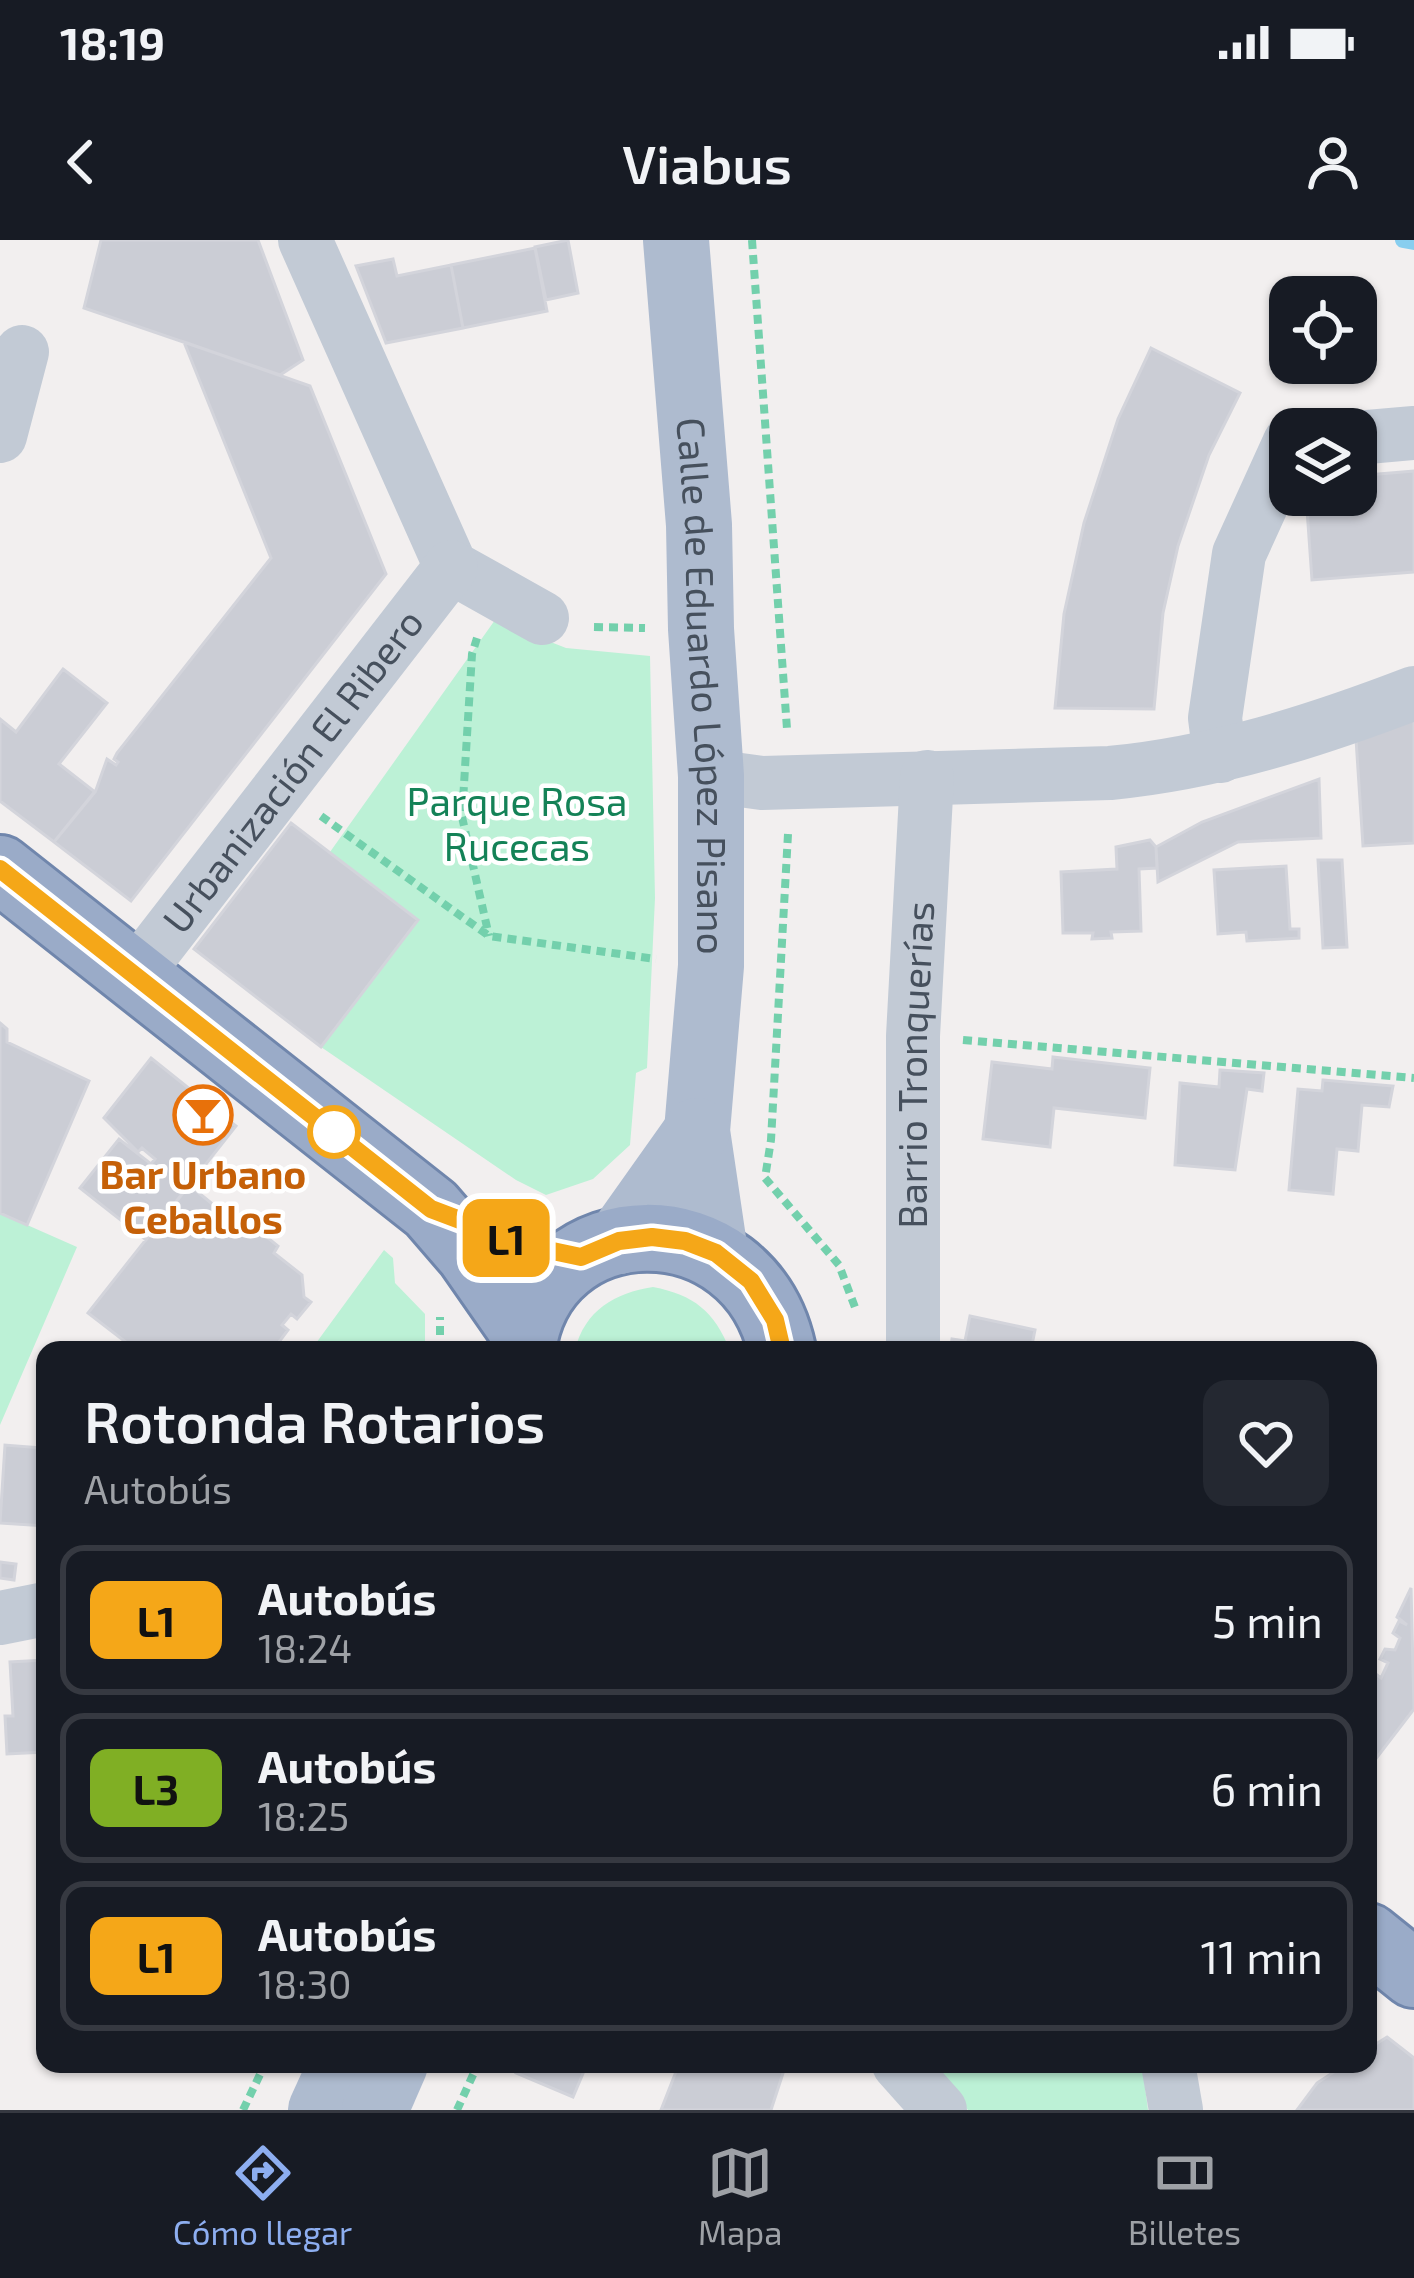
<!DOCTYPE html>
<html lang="es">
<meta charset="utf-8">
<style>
body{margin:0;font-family:"Exo 2",sans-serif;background:#242831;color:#f1f3f6;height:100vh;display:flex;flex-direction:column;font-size:45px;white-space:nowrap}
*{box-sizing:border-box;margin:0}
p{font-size:39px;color:#9ea1a6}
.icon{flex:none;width:66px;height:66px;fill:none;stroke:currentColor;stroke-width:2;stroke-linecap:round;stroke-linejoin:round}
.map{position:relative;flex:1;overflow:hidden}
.sheet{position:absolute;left:36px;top:1101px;width:1341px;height:732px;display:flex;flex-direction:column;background:#171b24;border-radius:24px;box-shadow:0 3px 9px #0004}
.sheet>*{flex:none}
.badge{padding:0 24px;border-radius:18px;font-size:42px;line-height:78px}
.fabs{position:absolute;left:1269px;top:36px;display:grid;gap:24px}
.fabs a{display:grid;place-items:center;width:108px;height:108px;border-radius:24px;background:#171b24;box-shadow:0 3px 9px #0004;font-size:60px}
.map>.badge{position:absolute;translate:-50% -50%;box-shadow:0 0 0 6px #fff}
.round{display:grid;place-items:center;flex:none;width:126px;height:126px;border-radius:24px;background:#242831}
.overview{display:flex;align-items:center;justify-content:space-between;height:204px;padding:0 48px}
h1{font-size:57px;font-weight:600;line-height:90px}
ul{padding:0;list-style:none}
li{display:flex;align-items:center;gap:36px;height:150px;margin:0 24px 18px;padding:0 24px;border:6px solid #363941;border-radius:24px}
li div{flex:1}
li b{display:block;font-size:45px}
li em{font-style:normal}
li .badge{min-width:132px;font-weight:700;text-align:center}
.status{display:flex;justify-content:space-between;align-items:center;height:84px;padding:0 60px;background:#171b24;direction:ltr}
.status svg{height:33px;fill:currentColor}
header{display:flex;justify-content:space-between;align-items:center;height:156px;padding:0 48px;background:#171b24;font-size:54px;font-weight:600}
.menu{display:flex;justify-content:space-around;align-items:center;height:168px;border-top:3px solid #363941;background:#171b24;font-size:33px;color:#9ea1a6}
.menu a{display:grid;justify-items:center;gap:6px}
.menu .current{color:#8daef0}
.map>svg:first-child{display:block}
</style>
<div class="status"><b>18:19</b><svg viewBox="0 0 49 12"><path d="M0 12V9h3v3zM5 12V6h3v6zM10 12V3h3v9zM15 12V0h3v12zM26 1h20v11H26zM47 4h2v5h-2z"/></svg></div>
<header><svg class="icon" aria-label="back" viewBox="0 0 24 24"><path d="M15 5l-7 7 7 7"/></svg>Viabus<svg class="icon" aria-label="person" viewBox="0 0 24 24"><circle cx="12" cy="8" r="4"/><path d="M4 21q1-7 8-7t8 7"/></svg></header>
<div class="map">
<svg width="1414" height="1870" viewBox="0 0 1414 1870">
<rect width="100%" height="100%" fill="#f2efef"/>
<path fill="#bcf1d6" d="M495 380 566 408 650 416 655 658 647 828 636 833 630 905 593 939 546 955 516 940 321 807 418 680 330 612Z
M0 973 77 1007 0 1185Z
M384 1010 393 1018 395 1043 425 1074V1110H311Z
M653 1047C694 1055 714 1071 730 1110H575C585 1070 615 1053 653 1047Z
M925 1824H1142L1148 1870H968Z"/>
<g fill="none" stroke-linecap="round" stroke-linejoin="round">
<path stroke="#88ceef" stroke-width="16" d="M1403 0 1414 2"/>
</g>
<path fill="#cbcdd5" stroke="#d3d4db" stroke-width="3" d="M101 0H258L303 120 280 135 84 68Z
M568 0 578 53 546 60 535 7Z
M535 8 547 71 463 88 451 25Z
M393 19 397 36 451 25 463 88 386 103 356 26Z
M184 102 310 146 386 334 131 661 54 602 96 550 107 519 116 525 118 522 114 519 117 513 271 318Z
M1151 108 1240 153 1209 215 1178 306 1163 373 1154 469 1055 468 1064 374 1084 283 1118 179Z
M1414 231V332L1312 340 1306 255H1356V236Z
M63 429 107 463 59 524 95 552 54 602 0 561V479L16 492Z
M1414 474V603L1363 606 1356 499Z
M1319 539 1321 598 1238 602 1158 642 1156 607 1202 582Z
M291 583 418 680 321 807 194 709Z
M1150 600 1156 607 1157 628 1139 629 1141 691 1111 692 1112 698 1092 699 1093 693H1063L1061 632 1117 629 1116 607Z
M1318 620H1342L1347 707 1323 708Z
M1286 626 1290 689H1299V698L1247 701 1246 692 1218 694 1214 630Z
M0 783 7 789V802L89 841 27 985 0 973Z
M1053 817 1150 828 1145 878 1054 868 1050 907 983 899 992 822 1052 829Z
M151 818 236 886 146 1000 80 948 119 899 151 924 155 919 142 908 138 912 104 878Z
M1220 830 1264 833 1262 851 1247 849 1235 930 1175 925 1180 843 1219 847Z
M1323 840 1393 846 1389 867 1362 865 1358 911 1337 909 1333 954 1289 950 1298 849 1322 851Z
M189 945 242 988 247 981 278 1006 274 1013 302 1035 304 1057 311 1062 297 1079 291 1074 282 1085 288 1090 273 1110H136L88 1073Z
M970 1076 1035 1090 1031 1110H950L952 1099 965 1101Z
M44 1176 45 1286 0 1283 5 1205 42 1208Z
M0 1322 16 1324 14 1340 0 1338Z
M1411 1348 1414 1469 1368 1529V1428L1381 1438 1388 1423 1380 1419 1385 1409 1395 1410 1400 1398 1393 1393 1399 1381 1407 1385 1397 1377Z
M45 1420V1512L7 1514 5 1476H13L10 1422Z
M1387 1797 1414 1818V1870H1297L1317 1843 1346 1824H1368V1809Z
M520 1824H587L573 1857 516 1833Z
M679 1824H786L771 1870H661Z"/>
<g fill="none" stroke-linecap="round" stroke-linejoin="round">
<g stroke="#7086ac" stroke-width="72">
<path id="trunk" d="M0 629 431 969 469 1013 524 1092
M522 1110C541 962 749 959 782 1110
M1368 1697 1414 1734"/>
</g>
<path stroke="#73d0ac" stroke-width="8" stroke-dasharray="9 6" stroke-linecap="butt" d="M752 0 787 489
M594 387 645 388
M477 398 472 414 462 577 489 696
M321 576 489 696 656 719
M788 594 771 900 765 938 839 1025 856 1070
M963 800 1414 838
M440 1110V1077
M243 1870 265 1824
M457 1870 478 1824"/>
<g stroke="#c2cad5" stroke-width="54">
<path d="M305 0 451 327 542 378"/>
<path d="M0 196 22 112"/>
<path d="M1356 198 1414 193"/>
<path d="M1220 516 1215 478 1239 314 1290 202"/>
<path d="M711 536 762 543 1110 533C1215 523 1315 491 1414 453"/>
<path id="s1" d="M135 735 451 327"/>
<path id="s2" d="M913 1110V796L927 537"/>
<path d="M0 1378 45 1369"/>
<path d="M899 1824 940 1870"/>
<path d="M1168 1824 1176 1870"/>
</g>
<g stroke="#aebbcf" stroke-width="66">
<path id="s3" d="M676 0 699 285 701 389 711 536V726L697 891 715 1013"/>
<path d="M619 1001 697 891"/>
<path d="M321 1870 342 1824"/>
<path d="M375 1870 395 1824"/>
</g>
<use href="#trunk" stroke="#9aabc8" stroke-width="66"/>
</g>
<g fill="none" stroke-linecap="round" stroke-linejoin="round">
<g stroke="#fff" stroke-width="27">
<path id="line" d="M0 629 431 969 529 1006 581 1017 619 1001 652 997 685 1001 716 1013 751 1041 775 1080 782 1110"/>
</g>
<use href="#line" stroke="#f5a718" stroke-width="18"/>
</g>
<defs>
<g id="bar-ring" transform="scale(3)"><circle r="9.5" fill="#fff" stroke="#e8710a" stroke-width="1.5"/><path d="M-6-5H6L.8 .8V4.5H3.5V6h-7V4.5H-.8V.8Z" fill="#e8710a"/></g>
</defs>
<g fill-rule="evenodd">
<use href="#bar-ring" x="203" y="875"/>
</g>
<circle fill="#fff" stroke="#f5a718" stroke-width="6" cx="334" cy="892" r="24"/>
<g text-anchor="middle" stroke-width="9" stroke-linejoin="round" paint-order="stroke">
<g font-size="39" fill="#46505d" stroke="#fff">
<text dy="14" stroke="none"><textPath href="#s3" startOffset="447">Calle de Eduardo López Pisano</textPath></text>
<text dy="14" stroke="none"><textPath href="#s1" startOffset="258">Urbanización El Ribero</textPath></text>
<text dy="14" stroke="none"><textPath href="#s2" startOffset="285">Barrio Tronquerías</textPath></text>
</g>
<g font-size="39" fill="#148257" stroke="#fff">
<text x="517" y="576">Parque Rosa<tspan x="517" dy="45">Rucecas</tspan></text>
</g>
<g font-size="39" font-weight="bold" fill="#c56008" stroke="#fff">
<text x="203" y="949">Bar Urbano<tspan x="203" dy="45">Ceballos</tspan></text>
</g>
</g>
</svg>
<div class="fabs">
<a><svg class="icon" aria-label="locate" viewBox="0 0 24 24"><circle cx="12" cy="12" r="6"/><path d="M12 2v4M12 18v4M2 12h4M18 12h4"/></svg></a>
<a><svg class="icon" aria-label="layers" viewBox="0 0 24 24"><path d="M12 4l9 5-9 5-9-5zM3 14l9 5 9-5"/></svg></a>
</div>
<b class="badge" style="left:506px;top:998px;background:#f5a718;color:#111">L1</b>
<section class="sheet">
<div class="overview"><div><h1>Rotonda Rotarios</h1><p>Autobús</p></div><a class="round"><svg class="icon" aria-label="heart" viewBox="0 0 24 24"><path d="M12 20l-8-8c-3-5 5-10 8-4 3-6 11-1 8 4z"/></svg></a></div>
<ul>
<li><span class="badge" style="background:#f5a718;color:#111">L1</span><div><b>Autobús</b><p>18:24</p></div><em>5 min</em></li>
<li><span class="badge" style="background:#80af24;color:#111">L3</span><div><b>Autobús</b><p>18:25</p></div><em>6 min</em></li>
<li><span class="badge" style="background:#f5a718;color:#111">L1</span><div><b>Autobús</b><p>18:30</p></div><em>11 min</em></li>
</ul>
</section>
</div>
<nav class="menu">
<a class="current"><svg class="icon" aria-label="directions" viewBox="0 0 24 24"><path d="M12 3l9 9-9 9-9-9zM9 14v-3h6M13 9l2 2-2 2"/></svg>Cómo llegar</a>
<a><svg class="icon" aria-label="map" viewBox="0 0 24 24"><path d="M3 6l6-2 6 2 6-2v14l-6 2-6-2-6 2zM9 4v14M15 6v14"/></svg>Mapa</a>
<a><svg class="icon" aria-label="tickets" viewBox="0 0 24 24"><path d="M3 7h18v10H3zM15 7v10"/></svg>Billetes</a>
</nav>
